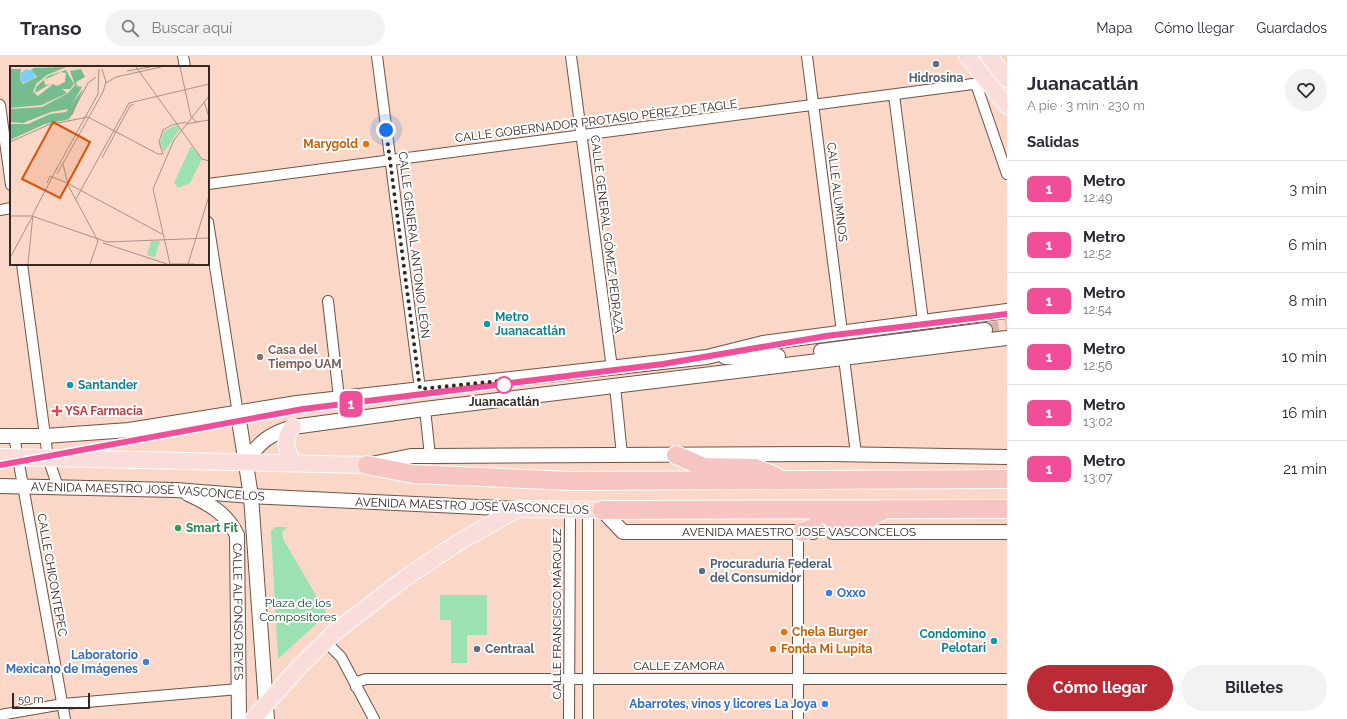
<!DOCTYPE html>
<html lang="es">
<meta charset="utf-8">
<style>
body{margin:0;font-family:Raleway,sans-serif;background:#f2f2f3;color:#2b2b33;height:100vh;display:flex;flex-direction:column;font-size:15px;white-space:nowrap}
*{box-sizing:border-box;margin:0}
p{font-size:13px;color:#7c7c81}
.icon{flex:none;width:22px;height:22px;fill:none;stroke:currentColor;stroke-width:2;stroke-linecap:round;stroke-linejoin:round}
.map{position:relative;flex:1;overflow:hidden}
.drawer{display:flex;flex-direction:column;background:#fff;width:340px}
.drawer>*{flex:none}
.badge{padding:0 8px;border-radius:6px;font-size:14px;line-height:26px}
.scale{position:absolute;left:12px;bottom:10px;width:78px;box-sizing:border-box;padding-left:4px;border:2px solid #352822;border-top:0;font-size:11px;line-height:14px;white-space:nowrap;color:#352822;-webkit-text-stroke:3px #fff;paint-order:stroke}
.you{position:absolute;width:20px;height:20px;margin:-10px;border:3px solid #fff;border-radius:50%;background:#1a73e8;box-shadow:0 0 0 6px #1a73e833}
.map>.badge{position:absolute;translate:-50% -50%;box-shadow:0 0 0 2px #fff}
h2{padding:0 20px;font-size:15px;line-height:36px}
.round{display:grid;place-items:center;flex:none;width:42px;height:42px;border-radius:21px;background:#f2f2f3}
.head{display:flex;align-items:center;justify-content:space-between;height:68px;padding:0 20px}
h1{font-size:19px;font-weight:700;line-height:30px}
.action{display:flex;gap:8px;margin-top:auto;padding:8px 20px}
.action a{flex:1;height:46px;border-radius:24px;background:#bb2b35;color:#fff;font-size:16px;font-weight:700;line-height:46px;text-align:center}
.action a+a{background:#f2f2f3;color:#2b2b33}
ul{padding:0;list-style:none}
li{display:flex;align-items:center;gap:12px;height:56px;padding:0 20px;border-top:1px solid #e1e1e2}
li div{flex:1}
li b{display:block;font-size:15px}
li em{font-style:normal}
li .badge{min-width:44px;font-weight:700;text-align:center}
header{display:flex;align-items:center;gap:24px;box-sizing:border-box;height:56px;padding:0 20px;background:#fff;border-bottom:1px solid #e1e1e2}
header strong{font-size:19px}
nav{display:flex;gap:22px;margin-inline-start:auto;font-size:14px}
.search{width:280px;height:36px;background:#f2f2f3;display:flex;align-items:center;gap:10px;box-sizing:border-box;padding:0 14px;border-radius:22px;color:#7c7c81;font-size:15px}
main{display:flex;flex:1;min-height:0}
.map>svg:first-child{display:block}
</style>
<header>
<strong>Transo</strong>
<div class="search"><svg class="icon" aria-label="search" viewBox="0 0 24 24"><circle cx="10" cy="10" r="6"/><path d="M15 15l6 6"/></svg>Buscar aquí</div>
<nav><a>Mapa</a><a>Cómo llegar</a><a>Guardados</a></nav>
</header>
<main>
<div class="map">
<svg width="1007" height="663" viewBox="0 0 1007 663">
<rect width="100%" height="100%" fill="#fbd7c7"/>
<path fill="#9be1b2" d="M275 471H287L282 477 283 483 327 558 278 603 271 475Z
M440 539H487V579H467V607H451V564H440Z"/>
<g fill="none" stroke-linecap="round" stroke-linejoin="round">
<path stroke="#d3b4a6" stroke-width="14" stroke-dasharray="14 7" stroke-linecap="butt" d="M985 274 1007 271"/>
<g stroke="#705244" stroke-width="12">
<path id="street" d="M183 0 185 11
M377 0 420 333
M571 0 612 312
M807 0 842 276
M976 28 1007 118
M894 39 923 265
M0 49 11 129
M208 128 988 26
M0 154 11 152
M208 166 238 358
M22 208 48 402 58 431
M328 245 339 342
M844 302 856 398
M615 330 622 399
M425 353 430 400
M14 380 65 663
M325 585 341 601 374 663
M356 631 357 626 366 623H1007
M0 659 63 648 239 633
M569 663 570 454
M588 663V454
M798 663V476"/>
</g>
<g stroke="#705244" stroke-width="16">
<g id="secondary">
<path d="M821 295 985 274"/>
<path d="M725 301 761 302 778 300"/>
<path d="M238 358 251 440 267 663"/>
<path d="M0 380H45L129 374 297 347 707 301 763 287 1007 255"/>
<path d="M246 405C260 386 269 378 293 371L425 353 1007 282"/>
<path d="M371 408 411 400H430L830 398 1007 401"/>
<path id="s1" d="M0 430 176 434 251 440 518 453"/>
<path id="s2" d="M188 438C210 448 226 457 237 479L239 663"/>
<path d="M602 454 623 476H813"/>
<path d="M833 476H1007"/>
</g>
</g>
<g stroke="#fff" stroke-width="18">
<path id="primary" d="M967 0 1007 50
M989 0 1007 23
M293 371C282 383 286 395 294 407
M0 401 367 409
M253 663 300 610 335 576 405 522 459 486 518 453 602 454"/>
</g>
<g stroke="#fff" stroke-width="20">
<path id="highway" d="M676 399 704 411 755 412 775 420
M367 409 413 418 572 425 1007 423
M602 454 1007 453
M802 476 820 469 863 466 886 453"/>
</g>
<use href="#street" stroke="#fff" stroke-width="10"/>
<use href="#secondary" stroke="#fff" stroke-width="14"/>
<use href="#primary" stroke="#fadcda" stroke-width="16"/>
<use href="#highway" stroke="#f6c5c2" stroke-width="18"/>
</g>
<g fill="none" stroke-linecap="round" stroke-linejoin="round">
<g stroke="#fff" stroke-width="9">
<path id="line" d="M0 409 303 353 663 308 826 280 1007 258"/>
</g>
<use href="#line" stroke="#f04e98" stroke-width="6"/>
<path stroke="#352822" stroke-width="4" stroke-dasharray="0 7.2" d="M386 74 420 333 508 324 504 329"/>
</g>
<g fill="#5c6f8a" stroke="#fff" stroke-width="1.5">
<circle cx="936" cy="8" r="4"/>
<circle cx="702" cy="515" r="4"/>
<circle cx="477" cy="593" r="4"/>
</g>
<g fill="#e8710a" stroke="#fff" stroke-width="1.5">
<circle cx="366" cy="88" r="4"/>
<circle cx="784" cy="576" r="4"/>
<circle cx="773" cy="593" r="4"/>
</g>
<g fill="#0f9aa8" stroke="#fff" stroke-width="1.5">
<circle cx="487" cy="268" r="4"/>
<circle cx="70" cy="329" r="4"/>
<circle cx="994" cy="585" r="4"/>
</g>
<circle fill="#8d6e63" stroke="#fff" stroke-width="1.5" cx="260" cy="301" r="4"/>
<circle fill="#fff" stroke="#f04e98" stroke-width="2" cx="504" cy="329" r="8"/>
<path fill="#e0444e" stroke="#fff" stroke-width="1.5" d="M55 349h4v4h4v4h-4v4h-4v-4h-4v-4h4z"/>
<circle fill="#2e9e5b" stroke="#fff" stroke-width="1.5" cx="178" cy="472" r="4"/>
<g fill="#3f7fe0" stroke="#fff" stroke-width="1.5">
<circle cx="829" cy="537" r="4"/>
<circle cx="146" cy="606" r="4"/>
<circle cx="825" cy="648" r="4"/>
</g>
<g text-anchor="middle" stroke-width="4" stroke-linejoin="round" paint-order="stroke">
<g font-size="12" font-weight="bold" fill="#4e5e75" stroke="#fff" text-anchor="start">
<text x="936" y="26" text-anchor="middle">Hidrosina</text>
<text x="710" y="512">Procuraduría Federal<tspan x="710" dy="14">del Consumidor</tspan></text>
<text x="485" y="597">Centraal</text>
</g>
<g font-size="12" fill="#352822" stroke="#fff">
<text transform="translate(596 65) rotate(-7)" y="4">CALLE GOBERNADOR PROTASIO PÉREZ DE TAGLE</text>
<text transform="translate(837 136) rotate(83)" y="4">CALLE ALUMNOS</text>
<text transform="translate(607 178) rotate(83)" y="4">CALLE GENERAL GÓMEZ PEDRAZA</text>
<text transform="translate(414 189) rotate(83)" y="4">CALLE GENERAL ANTONIO LEÓN</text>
<text dy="4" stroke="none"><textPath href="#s1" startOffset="148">AVENIDA MAESTRO JOSÉ VASCONCELOS</textPath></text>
<text transform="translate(472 450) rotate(2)" y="4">AVENIDA MAESTRO JOSÉ VASCONCELOS</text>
<text x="799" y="480">AVENIDA MAESTRO JOSÉ VASCONCELOS</text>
<text transform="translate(52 519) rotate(80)" y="4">CALLE CHICONTEPEC</text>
<text dy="4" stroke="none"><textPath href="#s2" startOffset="142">CALLE ALFONSO REYES</textPath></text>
<text transform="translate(557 558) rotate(-90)" y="4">CALLE FRANCISCO MÁRQUEZ</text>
<text x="679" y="614">CALLE ZAMORA</text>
</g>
<g font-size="12" font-weight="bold" fill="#c56008" stroke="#fff" text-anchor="start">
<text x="358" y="92" text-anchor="end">Marygold</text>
<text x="792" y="580">Chela Burger</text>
<text x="781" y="597">Fonda Mi Lupita</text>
</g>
<g font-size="12" font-weight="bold" fill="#0d838f" stroke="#fff" text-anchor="start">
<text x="495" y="265">Metro<tspan x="495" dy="14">Juanacatlán</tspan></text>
<text x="78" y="333">Santander</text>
<text x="986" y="582" text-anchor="end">Condomino<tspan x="986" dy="14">Pelotari</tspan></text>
</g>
<g font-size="12" font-weight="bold" fill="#785e54" stroke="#fff" text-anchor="start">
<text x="268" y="298">Casa del<tspan x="268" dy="14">Tiempo UAM</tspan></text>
</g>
<g font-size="12" font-weight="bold" fill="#352822" stroke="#fff">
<text x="504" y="350">Juanacatlán</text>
</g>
<g font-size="12" font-weight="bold" fill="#be3a42" stroke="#fff" text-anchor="start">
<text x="65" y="359">YSA Farmacia</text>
</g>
<g font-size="12" font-weight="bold" fill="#27864d" stroke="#fff" text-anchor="start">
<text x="186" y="476">Smart Fit</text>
</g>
<g font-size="12" font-weight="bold" fill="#366cbe" stroke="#fff" text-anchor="end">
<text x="837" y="541" text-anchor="start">Oxxo</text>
<text x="138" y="603">Laboratorio<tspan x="138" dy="14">Mexicano de Imágenes</tspan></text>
<text x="817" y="652">Abarrotes, vinos y licores La Joya</text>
</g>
<g font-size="12" fill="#12482a" stroke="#fff">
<text x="298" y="551">Plaza de los<tspan x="298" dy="14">Compositores</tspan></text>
</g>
</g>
<g transform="translate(10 10)">
<rect width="199" height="199" fill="#fbd7c7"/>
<path d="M167 59 170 63 154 86 150 77 154 65ZM181 80 192 93 180 117 168 122 164 117ZM141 175H150L145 191 137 189Z" fill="#9be1b2"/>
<path d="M56 1 37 9 26 18 23 26 28 30 43 18 47 20 55 16 56 7 51 6 34 14 35 19 40 18 25 27 26 21 38 10 56 4 64 18 60 23H52L57 27 32 39 0 42V3H11L10 13 13 18 27 11 21 4 24 2ZM71 3 75 11 66 16 67 20 72 21 59 43 41 46 13 57 0 56V43L32 41 58 27 65 19 60 5ZM73 23 63 48 56 54 35 58 0 74V58H18L40 48 56 46Z" fill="#76bc8e"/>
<path d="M16 3 22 5 26 11 14 17 10 14 11 7Z" fill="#7ad1f4"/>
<path fill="none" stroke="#ac9185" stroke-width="1" d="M126 1 192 93 199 95M170 1 181 51 187 56M117 5 140 1M96 17 106 11 151 1M194 36 199 51M58 54 78 17 86 11M176 58 199 54M0 76 38 59 78 51 148 88H153M153 88 149 76 153 64 162 59 176 56M92 92 120 40 124 38M53 98 58 119 88 175 80 198M46 104 88 28 89 3M47 108 93 26 96 16 92 3M37 117 40 110 57 117 152 168M66 133 119 37 199 18M0 150H22L97 176 199 172M93 177 157 198M0 192 22 151M18 198 23 148 47 102M159 198H184M160 198 143 123 164 74 199 30M178 198 199 130"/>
<path fill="#d6540e" fill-opacity="0.15" stroke="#d6540e" stroke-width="2" d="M43 56 80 76 50 132 12 113Z"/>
<rect width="199" height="199" fill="none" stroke="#352822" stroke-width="2"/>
</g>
</svg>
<div class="scale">50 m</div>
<div class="you" style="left:386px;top:74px"></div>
<b class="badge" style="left:351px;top:348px;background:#f04e98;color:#fff">1</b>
</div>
<section class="drawer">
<div class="head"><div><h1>Juanacatlán</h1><p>A pie · 3 min · 230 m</p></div><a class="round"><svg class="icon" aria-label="heart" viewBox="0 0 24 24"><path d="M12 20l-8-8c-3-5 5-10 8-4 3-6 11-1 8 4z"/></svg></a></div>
<h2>Salidas</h2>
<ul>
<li><span class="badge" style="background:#f04e98;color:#fff">1</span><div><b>Metro</b><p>12:49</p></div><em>3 min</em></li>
<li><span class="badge" style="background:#f04e98;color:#fff">1</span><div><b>Metro</b><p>12:52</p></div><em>6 min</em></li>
<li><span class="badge" style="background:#f04e98;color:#fff">1</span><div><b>Metro</b><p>12:54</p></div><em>8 min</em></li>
<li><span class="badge" style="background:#f04e98;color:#fff">1</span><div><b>Metro</b><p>12:56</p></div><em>10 min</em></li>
<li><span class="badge" style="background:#f04e98;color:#fff">1</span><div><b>Metro</b><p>13:02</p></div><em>16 min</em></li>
<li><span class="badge" style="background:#f04e98;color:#fff">1</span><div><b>Metro</b><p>13:07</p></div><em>21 min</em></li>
</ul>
<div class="action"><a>Cómo llegar</a><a>Billetes</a></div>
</section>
</main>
